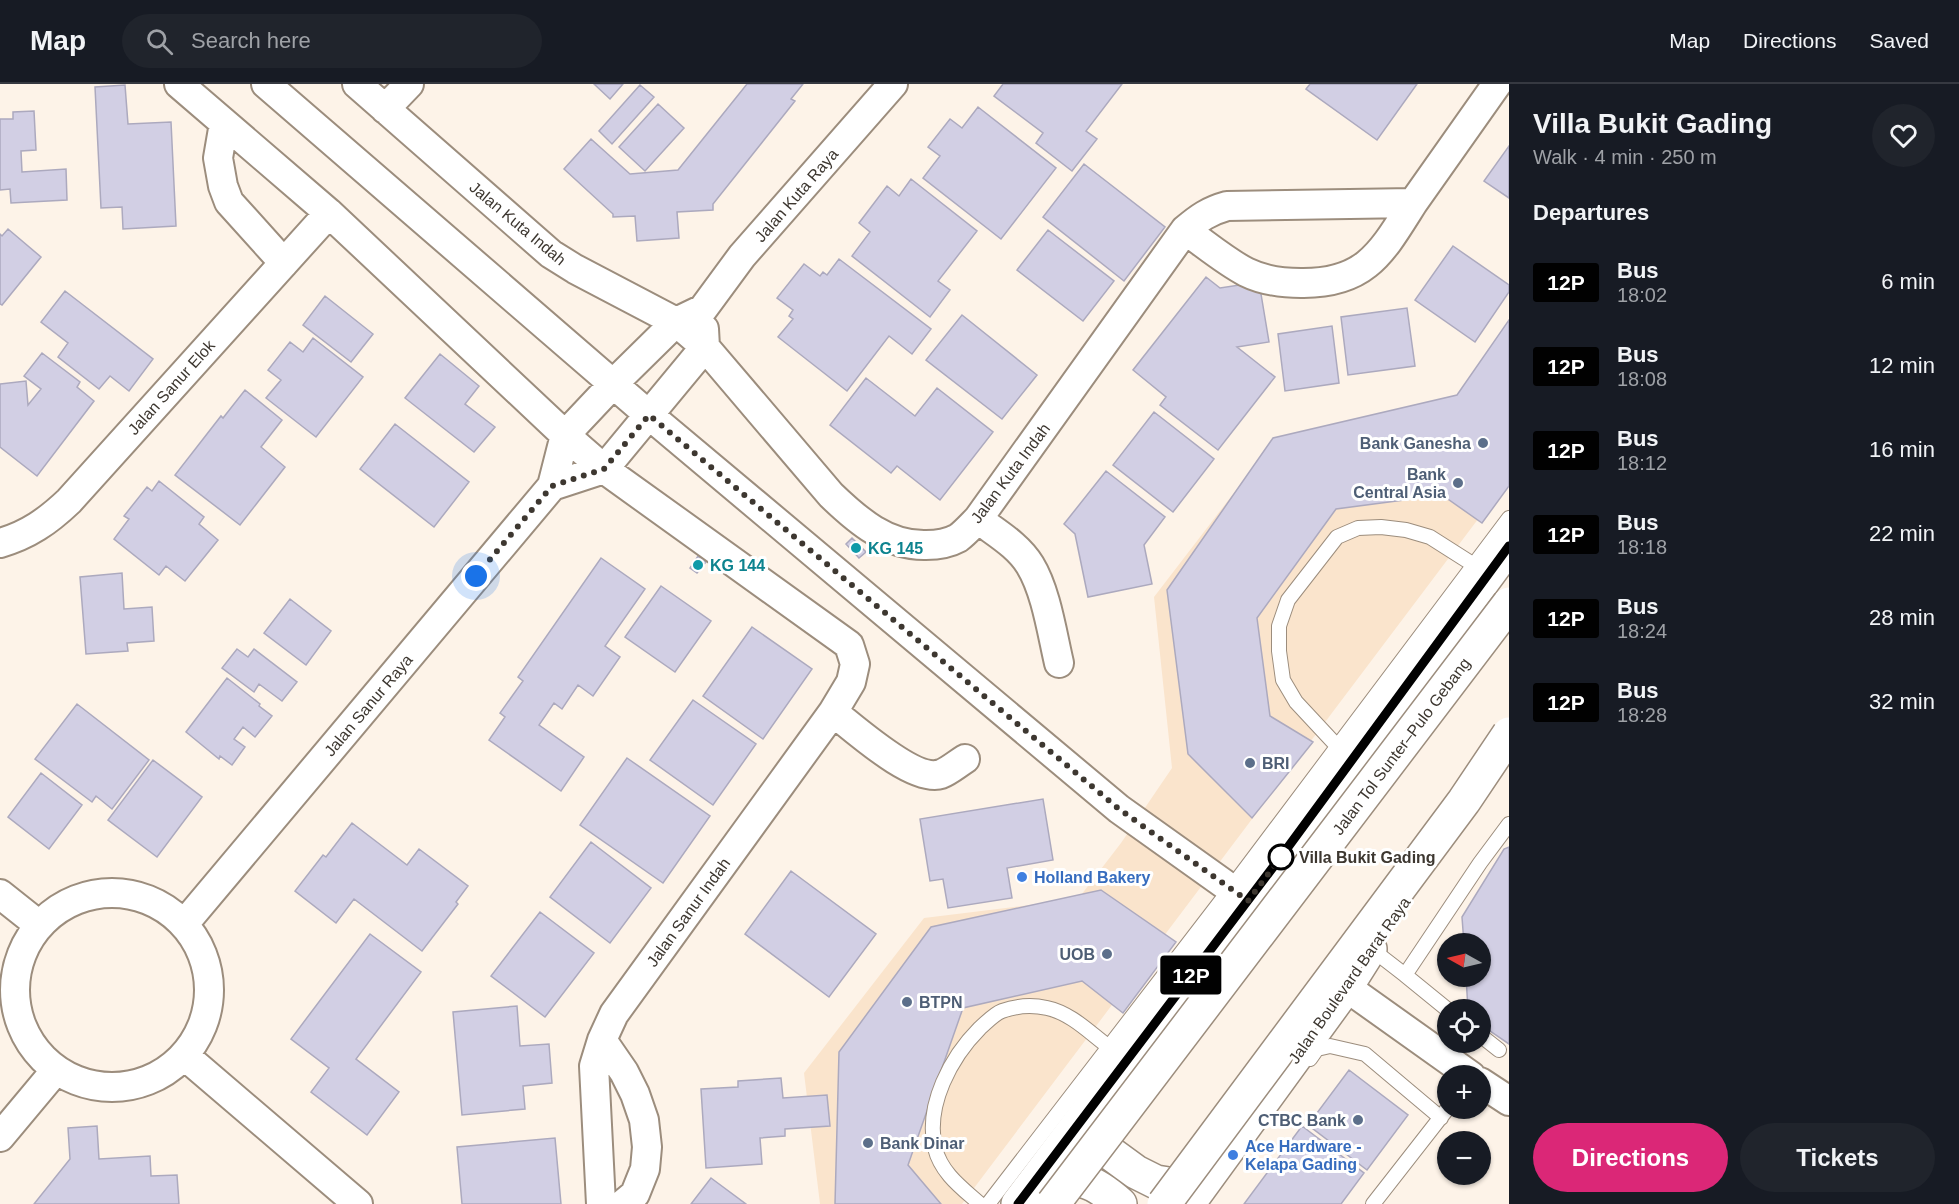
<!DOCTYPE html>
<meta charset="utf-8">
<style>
body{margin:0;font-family:Arial,sans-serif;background:#20242c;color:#f1f3f6;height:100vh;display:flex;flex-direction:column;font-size:22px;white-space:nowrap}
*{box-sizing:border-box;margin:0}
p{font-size:20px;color:#9ea1a6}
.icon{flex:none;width:33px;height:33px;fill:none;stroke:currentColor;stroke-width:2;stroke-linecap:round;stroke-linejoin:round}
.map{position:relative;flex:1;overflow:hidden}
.sheet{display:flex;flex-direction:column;background:#171b24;width:450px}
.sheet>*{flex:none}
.badge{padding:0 12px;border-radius:4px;font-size:21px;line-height:39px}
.needle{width:39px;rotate:278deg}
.controls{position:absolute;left:1437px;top:849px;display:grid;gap:12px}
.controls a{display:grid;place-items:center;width:54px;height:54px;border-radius:50%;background:#171b24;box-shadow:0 2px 4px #0004;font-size:30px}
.you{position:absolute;width:30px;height:30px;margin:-15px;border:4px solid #fff;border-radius:50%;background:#1a73e8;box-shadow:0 0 0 9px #1a73e833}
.map>.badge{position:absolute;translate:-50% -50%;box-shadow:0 0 0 3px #fff}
h2{padding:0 24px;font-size:22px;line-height:54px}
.round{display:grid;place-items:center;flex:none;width:63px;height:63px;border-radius:32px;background:#20242c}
.summary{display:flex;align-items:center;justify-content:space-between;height:102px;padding:0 24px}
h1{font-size:28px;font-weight:800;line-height:45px}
.action{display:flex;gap:12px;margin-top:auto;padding:12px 24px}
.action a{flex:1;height:69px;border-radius:36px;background:#db2777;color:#fff;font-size:24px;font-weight:800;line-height:69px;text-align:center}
.action a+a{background:#20242c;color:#f1f3f6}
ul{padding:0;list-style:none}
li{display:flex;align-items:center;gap:18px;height:84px;padding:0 24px}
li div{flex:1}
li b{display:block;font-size:22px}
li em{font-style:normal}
li .badge{min-width:66px;font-weight:700;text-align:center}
header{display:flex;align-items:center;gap:36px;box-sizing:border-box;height:84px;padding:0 30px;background:#171b24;border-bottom:2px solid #363941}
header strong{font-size:28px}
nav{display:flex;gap:33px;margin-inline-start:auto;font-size:21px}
.search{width:420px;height:54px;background:#20242c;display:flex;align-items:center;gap:15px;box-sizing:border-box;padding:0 21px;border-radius:33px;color:#9ea1a6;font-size:22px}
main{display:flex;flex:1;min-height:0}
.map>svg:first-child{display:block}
</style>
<header>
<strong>Map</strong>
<div class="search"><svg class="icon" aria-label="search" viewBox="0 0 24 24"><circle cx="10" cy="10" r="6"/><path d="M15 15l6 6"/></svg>Search here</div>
<nav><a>Map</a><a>Directions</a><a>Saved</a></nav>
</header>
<main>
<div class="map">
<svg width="1509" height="1120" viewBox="0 0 1509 1120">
<rect width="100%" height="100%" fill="#fdf3e8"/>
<path fill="#fae4cc" d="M1276 354 1509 394 962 1120H820L804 989 924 834 1078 815 1121 759 1172 684 1154 513Z"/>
<path fill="#d2cfe4" stroke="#aca9be" stroke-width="1.5" d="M594 0H623L610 15Z
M747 0H803L791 15 795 17 713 120V126L677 128 679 154 637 157 635 132 613 133V130L564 85 591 55 630 90 678 86Z
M1003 0H1122L1086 47 1097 55 1072 87 1036 59 1043 49 994 12Z
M1310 0H1417L1377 56 1306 5Z
M125 1 128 40 171 38 176 142 123 145 122 123 101 124 95 3Z
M640 1 654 13 612 60 599 47Z
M658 20 684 44 645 87 619 63Z
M978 23 1056 84 1001 155 923 94 940 72 928 63 950 35 962 44Z
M34 27 36 66 21 67 22 88 66 85 67 116 11 119 10 105 0 106V35H13V28Z
M1509 62V114L1484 97Z
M1084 80 1165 143 1124 197 1043 133Z
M911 95 977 147 938 197 950 206 930 233 852 172 870 148 859 139 887 102 899 112Z
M8 145 41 173 2 221 0 220V150L2 152Z
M1048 146 1114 197 1083 237 1017 186Z
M1453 162 1509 201V208L1475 258 1415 216Z
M839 175 931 245 912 270 889 252 847 307 778 253 793 235 789 232 793 226 777 214 804 180 820 192 823 188 827 191Z
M1206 193 1220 204 1259 198 1269 258 1237 263 1275 293 1218 366 1160 321 1166 313 1133 286Z
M65 207 153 275 129 307 110 292 99 305 58 273 68 259 41 238Z
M325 212 373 250 351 278 303 241Z
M1407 224 1415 282 1348 291 1341 233Z
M962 231 1037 291 1002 335 926 276Z
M1509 236V402L1482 439 1442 411 1336 425 1257 534 1270 632 1313 658 1252 734 1188 670 1167 506 1273 354 1457 311Z
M1332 242 1339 299 1285 307 1278 250Z
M313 254 363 293 316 353 266 314 281 296 268 286 290 258 303 268Z
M42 269 80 298 77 303 94 317 37 392 0 363V300L26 297 28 321 41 305 24 292Z
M440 270 479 302 465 320 495 343 474 368 405 314Z
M866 294 915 332 937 304 993 348 940 416 897 382 891 389 830 341Z
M245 306 282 336 261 363 285 383 240 441 175 391 221 332 223 334Z
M1154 328 1214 375 1173 428 1113 381Z
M395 340 469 398 434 443 360 385Z
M1106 387 1165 433 1144 461 1152 500 1088 513 1075 450 1064 440Z
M159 397 204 433 199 440 218 456 185 497 166 482 159 491 114 455 129 435 124 432 147 403 152 407Z
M852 454 866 468 859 474 846 460Z
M698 472 706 478 697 489 690 484Z
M601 474 645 505 605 562 620 573 593 612 578 601 562 625 554 619 539 641 584 673 561 707 489 656 505 633 500 629 523 597 518 593Z
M122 489 124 525 152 523 154 557 127 559 128 567 86 570 80 493Z
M661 502 711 537 675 588 625 553Z
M290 515 331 547 306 581 264 549Z
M752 543 812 585 763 655 703 612Z
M237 565 248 573 254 565 297 598 282 617 259 600 254 608 222 584Z
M227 594 260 620 259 622 272 632 255 653 243 643 234 655 245 663 232 681 220 672 219 675 186 648Z
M693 616 756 660 713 721 650 676Z
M77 620 149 676 112 725 96 712 92 718 35 675Z
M627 674 710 732 663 799 580 741Z
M153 676 202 713 157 773 108 736Z
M41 689 82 721 49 765 8 733Z
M1043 715 1053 776 1007 784 1012 814 948 824 943 795 930 797 920 735Z
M352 739 407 781 419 765 468 802 456 818 458 820 422 867 354 815 336 839 295 807 323 771 326 773Z
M591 758 651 804 610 859 550 813Z
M1509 763V960L1480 940V926H1468L1466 892H1480V860H1464L1462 833 1504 765Z
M791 787 876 850 829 913 745 850Z
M1101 806 1176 858 1123 929 1082 897 963 924 908 1081 941 1120H835L839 968 931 843Z
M540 828 594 869 545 933 491 892Z
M370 850 421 888 356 975 399 1008 367 1051 311 1008 329 984 291 955Z
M517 922 520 962 549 960 552 999 523 1002 525 1025 462 1031 453 928Z
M1349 986 1408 1031 1367 1086 1308 1041Z
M781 994 783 1014 827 1011 830 1042 785 1045V1052L760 1054 762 1080 706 1084 701 1005 738 1003V997Z
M97 1042 99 1075 150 1072 151 1092 177 1091 179 1120H34L70 1075 68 1044Z
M1302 1042 1364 1089 1341 1120H1244Z
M555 1054 561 1120H462L457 1063Z
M711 1094 746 1120H691Z"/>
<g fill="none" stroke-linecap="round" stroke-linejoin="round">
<g stroke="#9c8d7d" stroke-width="16">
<path id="service" d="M1337 662 1296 618 1283 596 1279 567V542L1288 516 1337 453 1358 444 1381 443 1406 446 1430 453 1474 481
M1372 862 1374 867 1405 891 1480 779 1509 740
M1405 891 1448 926
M1480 951 1499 966
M1310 975 1317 965 1330 962 1365 970 1441 1034
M980 1120C962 1104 941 1089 935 1064 925 1021 951 973 980 944 987 938 994 930 1002 927 1016 922 1033 921 1047 924 1071 929 1090 949 1109 963
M988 1120 1231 804 1509 434
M1373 1120 1448 1024"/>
</g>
<g stroke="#9c8d7d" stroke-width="32">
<path id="minor" d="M179 0 329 129 565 351 604 385 849 561 855 580 851 598 833 628 614 930 602 956 594 982 601 1120
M266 0 649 331 1119 725 1248 817
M357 0 551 170 575 185 676 238 705 263 831 411C858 437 887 462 926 461 936 461 949 459 958 454 965 449 972 441 978 435L1185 146C1199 134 1209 127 1227 122L1413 119 1497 0
M385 25 409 0
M224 39 218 74 223 102 229 118 284 179
M1185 146C1205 160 1225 177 1246 188 1262 196 1283 199 1301 199 1366 200 1382 168 1413 119
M552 402 604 385 705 263 704 245
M978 435C996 449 1018 461 1030 481 1046 507 1052 549 1059 579
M0 459C28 451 48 437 69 417L329 129
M833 628C855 645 914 699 941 690 949 687 957 680 965 675
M15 906a97 97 0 1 1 194 0a97 97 0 1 1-194 0Z
M0 810 39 841
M184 840 552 402 565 351 614 299 676 238 703 225 742 172 893 0
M1346 903 1471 992
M602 956 624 988 635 1010 644 1036 647 1063 645 1085 635 1110 623 1120
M185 972 358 1120
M1480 998 1509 1017
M0 1053 56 986"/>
</g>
<g stroke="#9c8d7d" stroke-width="36">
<path id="secondary" d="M1092 1030 1103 1060 1110 1069 1136 1088 1156 1098 1199 1105
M1045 1095C1083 1095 1090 1094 1120 1120
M1018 1120 1279 774 1509 462
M1188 1120 1346 903 1370 865"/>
</g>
<use href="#service" stroke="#fff" stroke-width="14"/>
<use href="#minor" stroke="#fff" stroke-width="28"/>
<use href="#secondary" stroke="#fff" stroke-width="33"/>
<g stroke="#9c8d7d" stroke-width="36" stroke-linecap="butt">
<path id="motorway-bridge" d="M1053 1120 1509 520
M1164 1120 1464 717 1509 650"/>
</g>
<use href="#motorway-bridge" stroke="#fff" stroke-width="33"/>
</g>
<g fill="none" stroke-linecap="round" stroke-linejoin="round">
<g stroke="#fff" stroke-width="14">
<path id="line" d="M1018 1120 1280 774 1509 462"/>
</g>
<use href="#line" stroke="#010101" stroke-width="9"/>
<path stroke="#3d3730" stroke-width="6" stroke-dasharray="0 10.8" d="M476 492 552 402 604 385 649 331 1119 725 1248 817 1281 773"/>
</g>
<g fill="#5c6f8a" stroke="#fff" stroke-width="2">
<circle cx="1483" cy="359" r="6"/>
<circle cx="1458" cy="399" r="6"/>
<circle cx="1250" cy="679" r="6"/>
<circle cx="1107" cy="870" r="6"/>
<circle cx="907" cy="918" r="6"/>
<circle cx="1358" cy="1036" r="6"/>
<circle cx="868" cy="1059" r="6"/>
</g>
<g fill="#0f9aa8" stroke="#fff" stroke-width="2">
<circle cx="856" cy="464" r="6"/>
<circle cx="698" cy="481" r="6"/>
</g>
<circle fill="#fff" stroke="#010101" stroke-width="3" cx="1281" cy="773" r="12"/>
<g fill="#3f7fe0" stroke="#fff" stroke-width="2">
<circle cx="1022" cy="793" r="6"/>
<circle cx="1233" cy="1071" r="6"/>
</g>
<g text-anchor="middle" stroke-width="6" stroke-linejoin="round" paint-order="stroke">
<g font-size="16" fill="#3d3730" stroke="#fff">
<text transform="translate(796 111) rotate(-49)" y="6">Jalan Kuta Raya</text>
<text transform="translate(518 139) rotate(40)" y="6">Jalan Kuta Indah</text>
<text transform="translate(171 303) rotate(-48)" y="6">Jalan Sanur Elok</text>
<text transform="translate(1010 389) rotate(-53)" y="6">Jalan Kuta Indah</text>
<text transform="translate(368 621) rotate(-50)" y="6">Jalan Sanur Raya</text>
<text transform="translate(1401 662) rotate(-53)" y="6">Jalan Tol Sunter–Pulo Gebang</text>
<text transform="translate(688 828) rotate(-54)" y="6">Jalan Sanur Indah</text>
<text transform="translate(1349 896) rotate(-55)" y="6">Jalan Boulevard Barat Raya</text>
</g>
<g font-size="16" font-weight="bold" fill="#4e5e75" stroke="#fff" text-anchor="end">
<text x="1471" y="365">Bank Ganesha</text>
<text x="1446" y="396">Bank<tspan x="1446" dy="18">Central Asia</tspan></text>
<text x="1262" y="685" text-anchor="start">BRI</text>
<text x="1095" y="876">UOB</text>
<text x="919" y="924" text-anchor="start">BTPN</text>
<text x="1346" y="1042">CTBC Bank</text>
<text x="880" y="1065" text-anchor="start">Bank Dinar</text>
</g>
<g font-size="16" font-weight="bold" fill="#0d838f" stroke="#fff" text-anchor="start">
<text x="868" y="470">KG 145</text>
<text x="710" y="487">KG 144</text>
</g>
<g font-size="16" font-weight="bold" fill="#3d3730" stroke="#fff" text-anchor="start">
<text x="1299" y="779">Villa Bukit Gading</text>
</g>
<g font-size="16" font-weight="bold" fill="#366cbe" stroke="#fff" text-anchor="start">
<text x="1034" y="799">Holland Bakery</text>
<text x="1245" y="1068">Ace Hardware -<tspan x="1245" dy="18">Kelapa Gading</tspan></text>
</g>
</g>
</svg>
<div class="controls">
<a><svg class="needle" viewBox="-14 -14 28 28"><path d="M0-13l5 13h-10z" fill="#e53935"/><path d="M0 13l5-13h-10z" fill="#9ea1a6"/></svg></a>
<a><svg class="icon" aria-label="locate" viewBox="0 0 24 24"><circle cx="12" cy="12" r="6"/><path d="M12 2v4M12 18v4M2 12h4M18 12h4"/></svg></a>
<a>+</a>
<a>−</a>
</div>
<div class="you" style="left:476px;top:492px"></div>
<b class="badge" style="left:1191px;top:891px;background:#010101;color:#fff">12P</b>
</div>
<section class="sheet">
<div class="summary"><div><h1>Villa Bukit Gading</h1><p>Walk · 4 min · 250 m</p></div><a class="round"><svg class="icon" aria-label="heart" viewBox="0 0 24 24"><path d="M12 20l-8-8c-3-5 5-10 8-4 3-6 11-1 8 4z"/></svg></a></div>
<h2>Departures</h2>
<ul>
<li><span class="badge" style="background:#010101;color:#fff">12P</span><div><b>Bus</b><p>18:02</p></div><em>6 min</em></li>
<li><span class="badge" style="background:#010101;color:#fff">12P</span><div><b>Bus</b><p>18:08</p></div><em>12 min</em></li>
<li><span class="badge" style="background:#010101;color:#fff">12P</span><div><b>Bus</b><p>18:12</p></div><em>16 min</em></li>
<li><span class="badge" style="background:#010101;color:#fff">12P</span><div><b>Bus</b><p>18:18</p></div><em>22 min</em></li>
<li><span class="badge" style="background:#010101;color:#fff">12P</span><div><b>Bus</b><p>18:24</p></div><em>28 min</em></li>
<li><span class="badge" style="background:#010101;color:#fff">12P</span><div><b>Bus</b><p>18:28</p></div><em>32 min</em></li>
</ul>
<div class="action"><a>Directions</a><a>Tickets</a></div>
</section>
</main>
